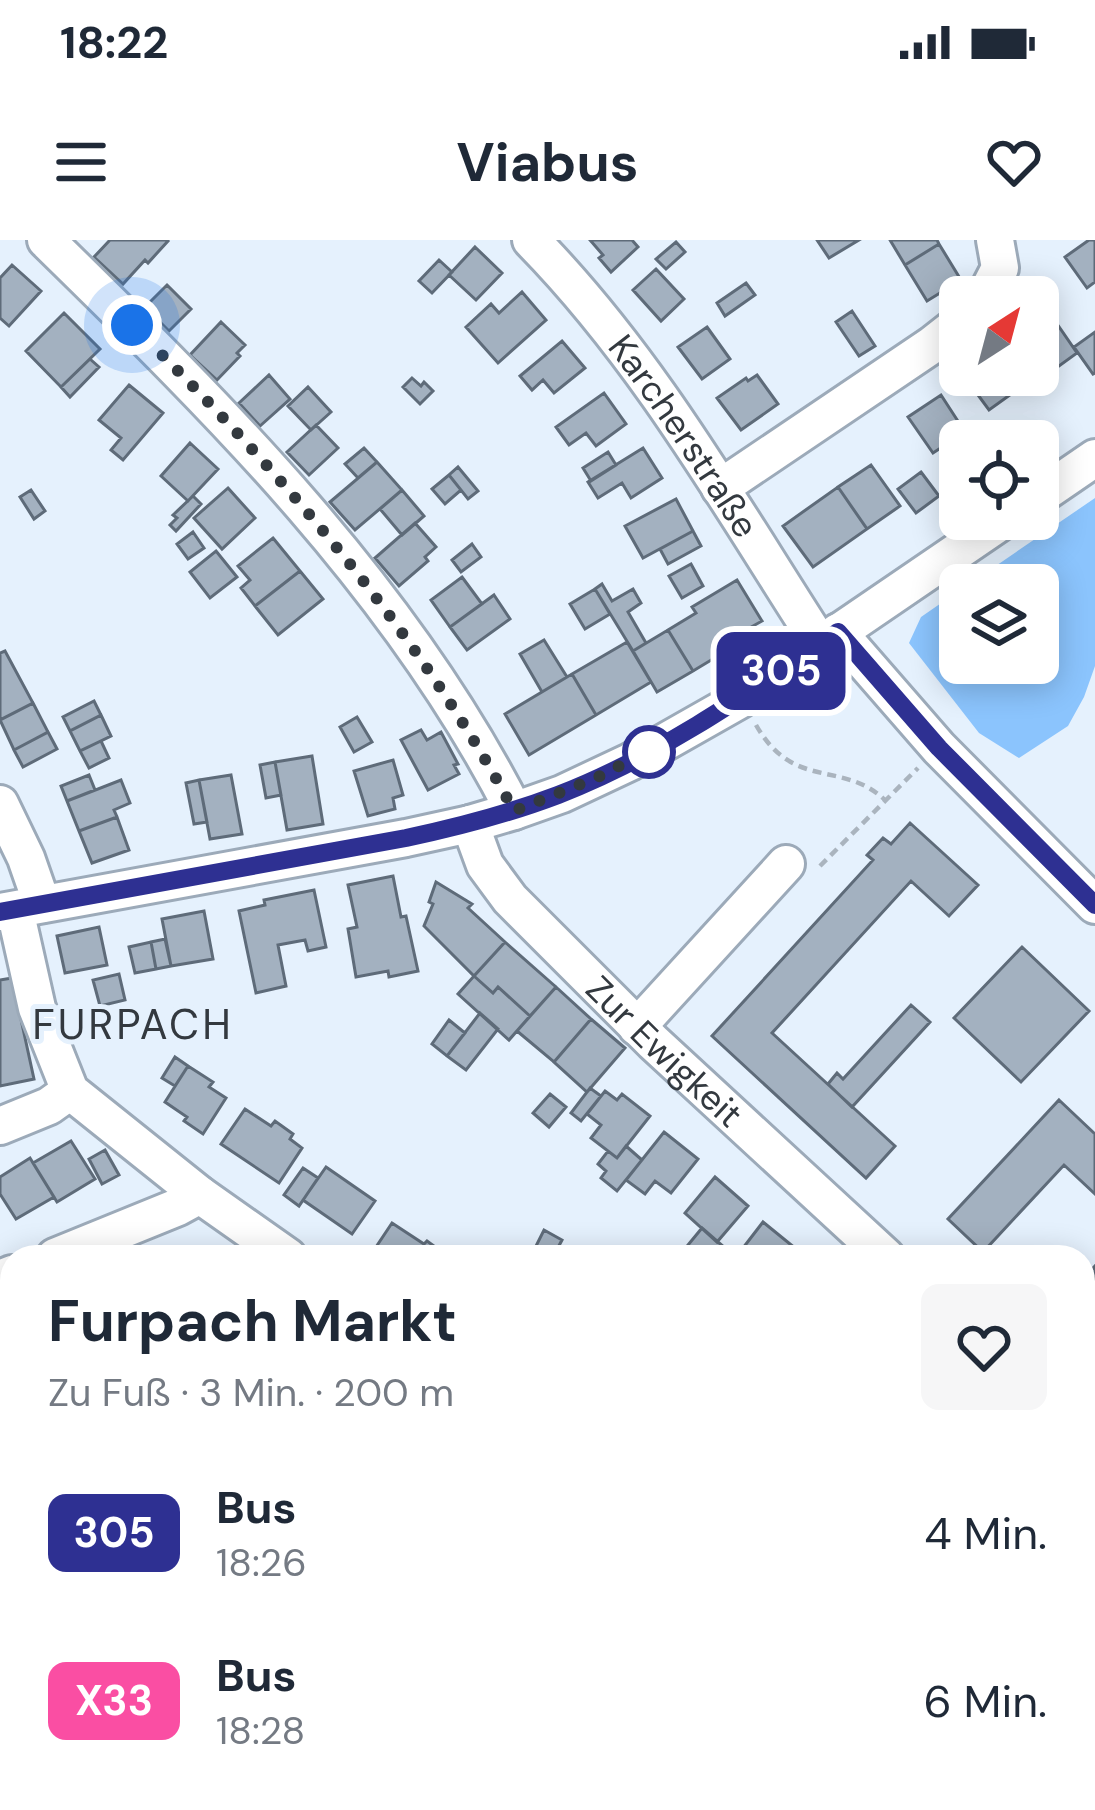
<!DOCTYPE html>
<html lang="de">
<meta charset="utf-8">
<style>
body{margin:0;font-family:"DM Sans",sans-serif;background:#f6f6f7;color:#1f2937;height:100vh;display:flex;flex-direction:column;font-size:45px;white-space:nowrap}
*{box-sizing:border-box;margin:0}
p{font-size:39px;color:#747a83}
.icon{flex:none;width:66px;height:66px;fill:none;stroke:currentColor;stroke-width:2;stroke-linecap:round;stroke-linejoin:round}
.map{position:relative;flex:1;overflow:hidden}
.panel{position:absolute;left:0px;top:1005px;width:1095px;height:567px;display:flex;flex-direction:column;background:#fff;border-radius:36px 36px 0 0;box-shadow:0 6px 30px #0003}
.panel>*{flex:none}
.badge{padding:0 24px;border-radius:18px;font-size:42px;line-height:78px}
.needle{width:78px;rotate:36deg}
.tools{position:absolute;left:939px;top:36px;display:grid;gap:24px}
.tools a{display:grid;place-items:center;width:120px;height:120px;border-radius:18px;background:#fff;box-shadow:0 6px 30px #0003;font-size:60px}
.you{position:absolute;width:60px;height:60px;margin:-30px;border:9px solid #fff;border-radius:50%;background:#1a73e8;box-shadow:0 0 0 18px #1a73e833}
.map>.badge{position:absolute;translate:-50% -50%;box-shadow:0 0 0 6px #fff}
.round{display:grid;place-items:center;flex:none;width:126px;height:126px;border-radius:18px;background:#f6f6f7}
.headline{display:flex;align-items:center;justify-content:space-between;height:204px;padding:0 48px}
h1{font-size:57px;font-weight:700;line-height:90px}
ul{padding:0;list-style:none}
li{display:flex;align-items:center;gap:36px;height:168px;padding:0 48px}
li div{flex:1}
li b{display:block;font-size:45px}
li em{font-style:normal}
li .badge{min-width:132px;font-weight:700;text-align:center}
.status{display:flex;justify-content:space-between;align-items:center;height:84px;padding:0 60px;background:#fff;direction:ltr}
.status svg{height:33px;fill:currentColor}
header{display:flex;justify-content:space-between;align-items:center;height:156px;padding:0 48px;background:#fff;font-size:54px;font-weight:700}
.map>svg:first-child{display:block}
</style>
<div class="status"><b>18:22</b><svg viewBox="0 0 49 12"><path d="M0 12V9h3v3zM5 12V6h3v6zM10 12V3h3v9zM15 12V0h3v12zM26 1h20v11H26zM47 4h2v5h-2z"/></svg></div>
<header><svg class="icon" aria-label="menu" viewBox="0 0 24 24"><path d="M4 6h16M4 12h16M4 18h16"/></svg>Viabus<svg class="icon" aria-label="heart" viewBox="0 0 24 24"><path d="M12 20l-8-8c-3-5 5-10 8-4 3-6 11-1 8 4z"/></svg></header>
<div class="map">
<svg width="1095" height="1570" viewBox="0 0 1095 1570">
<rect width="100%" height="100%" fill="#e5f1fd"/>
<path fill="#c3dffb" d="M0 1312 12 1318V1560H478L500 1570H0Z"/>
<path fill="#8bc4fd" d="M1095 258V426L1084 457 1068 486 1019 518 979 493 909 403 921 377 960 350V423H1038V345H968Z"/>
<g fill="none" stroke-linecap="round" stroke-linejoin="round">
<path stroke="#6c96bf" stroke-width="9" d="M0 1560 32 1570"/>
</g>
<path fill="#a3b1c0" stroke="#5e6b79" stroke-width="3" d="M110 0H167L168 1 148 23 145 20 123 44 94 17Z
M590 0H632L638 7 611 32 599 18 603 15Z
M817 0H859L829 18Z
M890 0H937L939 4 905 25Z
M1089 0H1095V42L1087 48 1065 17Z
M676 2 685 12 666 29 656 19Z
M939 4 961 40 927 61 905 25Z
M475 7 502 33 476 60 449 35Z
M439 20 452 32 432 53 419 41Z
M12 25 41 51 9 86 0 78V38Z
M656 29 684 59 661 81 633 50Z
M746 43 755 55 725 76 717 63Z
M167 45 191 69 169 91 145 67Z
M522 52 546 80 498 123 466 87 491 64 499 73Z
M852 71 875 106 859 116 836 82Z
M64 73 100 109 61 147 26 111Z
M1053 78 1077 113 1048 134 1038 120V89Z
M221 82 245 105 237 113 240 116 217 140 190 115Z
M707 87 730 119 702 139 678 107Z
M1095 92V133L1093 134 1074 107Z
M562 101 585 128 554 153 543 140 532 150 520 136Z
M90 119 99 127 70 157 61 147Z
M269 135 290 159 260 186 239 163Z
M757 135 778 164 741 190 717 158 746 138 748 141Z
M966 135H1011L1021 147 989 170 964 136Z
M412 138 421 146 424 142 433 151 420 164 403 147Z
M129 145 163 173 123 220 111 210 121 198 99 180Z
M308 147 331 172 311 190 288 166Z
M604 153 626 184 596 206 586 193 569 205 556 187Z
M941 155 965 192 933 213 908 177Z
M316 185 338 208 309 235 287 212Z
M190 203 218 229 188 261 161 236Z
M364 208 377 222 358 238 345 224Z
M643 208 662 238 631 258 622 243 598 258 588 242Z
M608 212 616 225 591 241 583 228Z
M377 222 402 250 355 290 330 262Z
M871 225 900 266 867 289 838 247Z
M458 227 478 251 468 259 449 235Z
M921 232 939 256 916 273 898 249Z
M449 235 461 250 445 264 432 249Z
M838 247 867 289 813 327 783 286Z
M228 248 255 278 222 309 194 278Z
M31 250 45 271 34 279 20 257Z
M402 250 424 276 402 295 380 269Z
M193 256 201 264 176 291 170 285 177 278 173 275Z
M676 259 693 291 643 318 625 286Z
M415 283 436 307 425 317 428 321 399 346 375 318Z
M693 291 701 306 668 324 660 309Z
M193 292 204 308 188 319 177 304Z
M273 298 300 331 255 366 241 348 250 340 238 326Z
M472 304 481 317 461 332 452 320Z
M216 311 237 337 210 358 190 332Z
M691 324 703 346 682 358 669 336Z
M300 331 323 359 278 395 255 366Z
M462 337 482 364 450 387 431 360Z
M737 340 762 381 737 395 741 402 693 431 668 390 696 373 692 367Z
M602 344 612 361 633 349 641 363 628 372 646 403 633 411 595 349Z
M595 349 610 374 585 389 570 364Z
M494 355 510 379 467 410 450 387Z
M668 390 693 431 657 452 633 411Z
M544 400 567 437 542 452 520 414Z
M627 402 651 442 596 475 572 434Z
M5 411 33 463 0 480V413Z
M572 434 596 475 529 515 505 474Z
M94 461 101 475 70 491 63 477Z
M33 463 48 492 14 510 0 480Z
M101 475 111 496 80 511 70 491Z
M357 477 372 502 354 512 340 487Z
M421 490 427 500 441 492 458 524 454 525 459 534 428 550 401 500Z
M48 492 57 509 23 527 14 510Z
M101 501 109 518 89 528 80 511Z
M312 516 323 584 287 590 275 522Z
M393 520 403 555 393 558 395 569 368 576 354 531Z
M275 522 281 555 266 558 260 525Z
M89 535 95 550 67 561 61 546Z
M231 535 242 594 210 599 199 540Z
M121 540 130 563 114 570 117 577 79 591 67 561Z
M199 540 207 582 194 584 186 543Z
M117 577 129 610 92 623 79 591Z
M910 583 978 645 949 676 911 641 772 793 895 906 866 938 712 796 873 620 867 615 883 598 891 604Z
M393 636 401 677 406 676 418 731 389 737 388 731 356 737 348 689 357 687 348 645Z
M436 642 472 664 468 668 505 702 474 736 424 686 433 664 429 662Z
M314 650 326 707 308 711 305 700 278 705 286 746 256 753 239 671 265 665 264 660Z
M204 671 213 719 171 726 162 679Z
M99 687 107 725 65 733 57 696Z
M165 699 171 726 156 729 151 702Z
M151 702 156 729 135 733 129 707Z
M505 702 556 747 530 776 498 747 493 753 474 736Z
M1022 707 1089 771 1021 842 954 778Z
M119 734 125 760 100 766 93 740Z
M474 736 493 753 498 747 530 776 509 800 458 754Z
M12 738 34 839 0 846V740Z
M556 747 591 779 554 822 517 791Z
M911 765 930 782 852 867 828 844 837 833 843 839Z
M480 773 498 789 466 830 447 816Z
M591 779 625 808 587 852 554 822Z
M449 780 465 793 447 816 432 804Z
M175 817 188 826 175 846 162 838Z
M188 826 213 842 209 847 226 858 203 894 184 881 187 877 165 862Z
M590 848 601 856 581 881 571 873Z
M605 851 617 860 622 854 650 876 617 918 591 898 601 885 587 874Z
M550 854 566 867 549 887 533 873Z
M1059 860 1095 894V954L1064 925 983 1012 948 979Z
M245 869 271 886 275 881 293 894 290 899 302 908 279 943 221 904Z
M664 892 698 919 671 953 655 941 645 954 626 940Z
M71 901 95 939 57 962 33 923Z
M626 906 642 920 617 951 601 938 606 931 598 924 608 911 617 918Z
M105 910 119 935 102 944 89 919Z
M30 918 54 957 16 979 0 954V937Z
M326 927 375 961 352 994 303 960Z
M303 928 318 938 299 966 284 955Z
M715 937 748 966 717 1002 685 973Z
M763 982 795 1008 788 1017H736Z
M392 983 424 1004 427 1001 445 1014 443 1017H385L374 1010Z
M702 988 725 1008 718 1017H690L683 1011Z
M544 990 562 1000 553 1017H533L531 1016Z
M1095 1026V1097L1083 1110V1039Z
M1094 1515 1095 1570H1068L1075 1560H1083V1549L1091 1538 1083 1530Z
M672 1560H715L711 1570H668Z
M907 1560H954L947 1570H915L905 1563Z"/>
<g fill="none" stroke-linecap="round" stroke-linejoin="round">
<g stroke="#9caab9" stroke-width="42">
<g id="minor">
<path d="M46 0C222 172 401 349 514 571"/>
<path id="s1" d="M531 0C648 119 730 265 820 404"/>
<path d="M985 57 1000 28 995 0"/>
<path d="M720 248 932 105 960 83"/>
<path d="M1038 257 1095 218"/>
<path d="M838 392 939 508 1095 665"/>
<path d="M0 564 26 618 42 664"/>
<path id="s2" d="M470 584 485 625 510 659 653 802 886 1017"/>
<path d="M15 670 37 768 70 851 200 955 288 1017"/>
<path d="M0 672 406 598 470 584 514 571 562 554 630 522 741 459 1005 279"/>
<path d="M637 787 786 624"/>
<path d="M0 886 49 866 70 851"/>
<path d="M55 1017 178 967 200 955"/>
<path d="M0 1039 12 1034"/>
<path d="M0 1147 12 1154"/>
<path d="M1083 1198 1095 1208"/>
<path d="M1083 1451 1095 1449"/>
<path d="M804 1560 817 1570"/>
</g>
</g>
<path stroke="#aab4be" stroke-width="4.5" stroke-dasharray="9 6" stroke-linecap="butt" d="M756 485C794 552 843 519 886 561
M820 626 918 528
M0 1373 12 1379
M387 1560 407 1570"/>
<use href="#minor" stroke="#fff" stroke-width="36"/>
</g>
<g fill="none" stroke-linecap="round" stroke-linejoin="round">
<g stroke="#fff" stroke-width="27">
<path id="line" d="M0 672 406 598C458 587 508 574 558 555 659 516 749 453 838 392L939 508 1095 665"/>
</g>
<use href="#line" stroke="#2e3092" stroke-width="18"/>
<path stroke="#33393f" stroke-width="12" stroke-dasharray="0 21.6" d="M132 85C280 230 416 388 514 571L596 538 667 501 649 512"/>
</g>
<circle fill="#fff" stroke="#2e3092" stroke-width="6" cx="649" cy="512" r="24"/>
<g text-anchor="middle" stroke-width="10" stroke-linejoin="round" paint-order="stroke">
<g font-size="36" fill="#33393f" stroke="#e5f1fd">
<text dy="13" stroke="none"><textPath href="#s1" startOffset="249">Karcherstraße</textPath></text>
<text dy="13" stroke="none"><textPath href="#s2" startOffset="303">Zur Ewigkeit</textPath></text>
</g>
<g font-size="42" letter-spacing="3" fill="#33393f" stroke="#e5f1fd">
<text x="133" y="799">FURPACH</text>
</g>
</g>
</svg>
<div class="tools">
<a><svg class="needle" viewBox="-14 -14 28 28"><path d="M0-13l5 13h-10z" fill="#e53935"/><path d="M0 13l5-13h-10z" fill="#747a83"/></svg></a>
<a><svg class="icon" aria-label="locate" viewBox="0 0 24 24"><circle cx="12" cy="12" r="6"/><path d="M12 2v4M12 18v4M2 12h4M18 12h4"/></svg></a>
<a><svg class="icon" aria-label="layers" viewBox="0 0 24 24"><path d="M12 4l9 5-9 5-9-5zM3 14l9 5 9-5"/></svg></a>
</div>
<div class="you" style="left:132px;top:85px"></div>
<b class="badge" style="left:781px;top:431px;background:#2e3092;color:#fff">305</b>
<section class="panel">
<div class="headline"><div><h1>Furpach Markt</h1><p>Zu Fuß · 3 Min. · 200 m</p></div><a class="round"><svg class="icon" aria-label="heart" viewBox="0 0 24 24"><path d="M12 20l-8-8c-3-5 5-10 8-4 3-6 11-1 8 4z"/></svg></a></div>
<ul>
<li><span class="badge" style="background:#2e3092;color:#fff">305</span><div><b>Bus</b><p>18:26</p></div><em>4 Min.</em></li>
<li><span class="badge" style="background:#fa4ea3;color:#fff">X33</span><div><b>Bus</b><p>18:28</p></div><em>6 Min.</em></li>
</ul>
</section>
</div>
